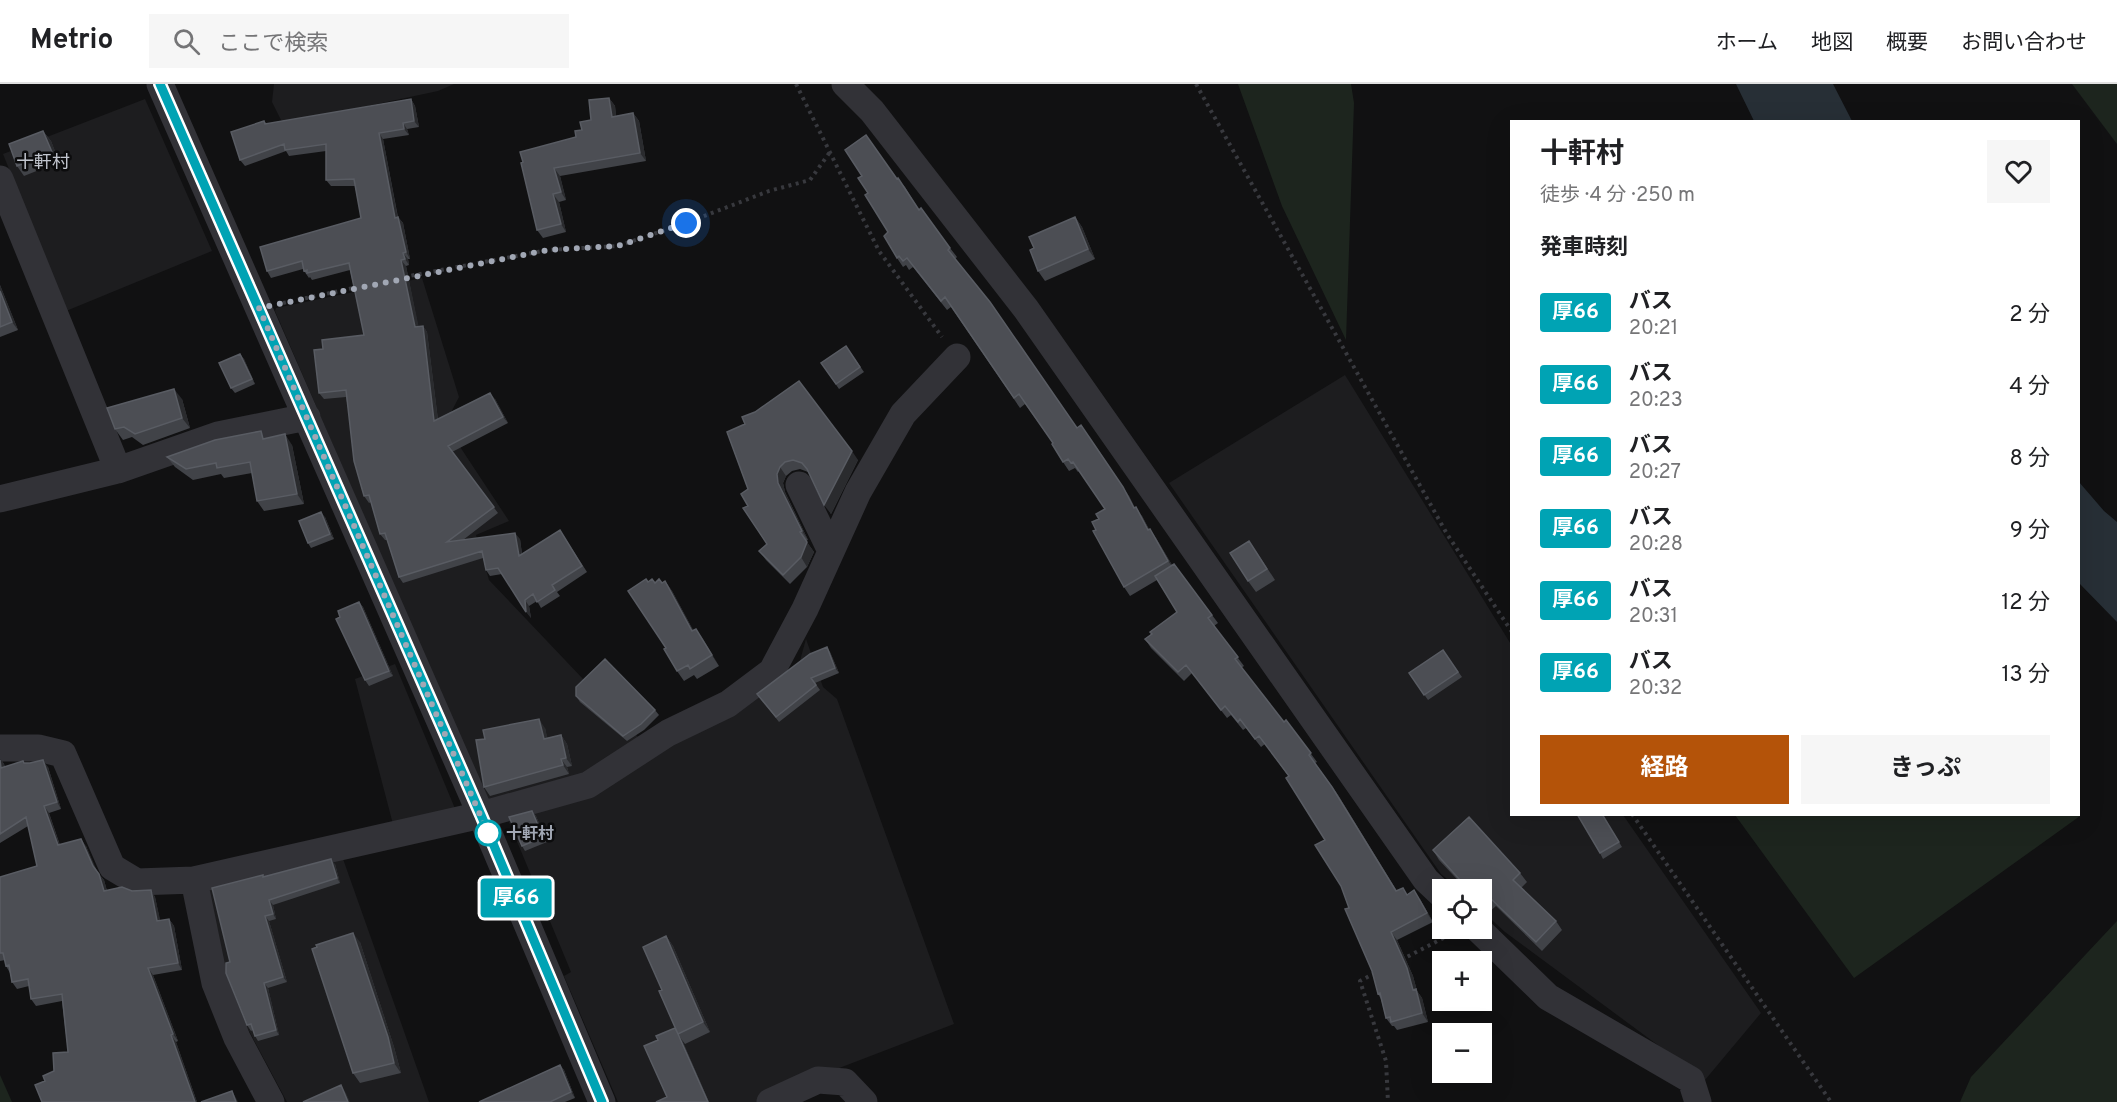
<!DOCTYPE html>
<html lang="ja">
<meta charset="utf-8">
<style>
body{margin:0;font-family:Overpass,"Noto Sans JP",sans-serif;background:#f6f6f6;color:#202124;height:100vh;display:flex;flex-direction:column;font-size:22px;white-space:nowrap}
*{box-sizing:border-box;margin:0}
p{font-size:20px;color:#757577}
.icon{flex:none;width:33px;height:33px;fill:none;stroke:currentColor;stroke-width:2;stroke-linecap:round;stroke-linejoin:round}
.map{position:relative;flex:1;overflow:hidden}
.drawer{position:absolute;left:1510px;top:36px;width:570px;height:696px;display:flex;flex-direction:column;background:#fff;border-radius:0px;box-shadow:0 6px 24px #0002}
.drawer>*{flex:none}
.badge{padding:0 12px;border-radius:4px;font-size:21px;line-height:39px}
.buttons{position:absolute;left:1432px;top:795px;display:grid;gap:12px}
.buttons a{display:grid;place-items:center;width:60px;height:60px;border-radius:0px;background:#fff;box-shadow:0 6px 24px #0002;font-size:30px}
.you{position:absolute;width:30px;height:30px;margin:-15px;border:4px solid #fff;border-radius:50%;background:#1a73e8;box-shadow:0 0 0 9px #1a73e833}
.map>.badge{position:absolute;translate:-50% -50%;box-shadow:0 0 0 3px #fff}
h2{padding:0 30px;font-size:22px;line-height:54px}
.round{display:grid;place-items:center;flex:none;width:63px;height:63px;border-radius:0px;background:#f6f6f6}
.headline{display:flex;align-items:center;justify-content:space-between;height:102px;padding:0 30px}
h1{font-size:28px;font-weight:700;line-height:45px}
.primary-button{display:flex;gap:12px;margin-top:auto;padding:12px 30px}
.primary-button a{flex:1;height:69px;border-radius:0px;background:#b45309;color:#fff;font-size:24px;font-weight:700;line-height:69px;text-align:center}
.primary-button a+a{background:#f6f6f6;color:#202124}
ul{padding:0;list-style:none}
li{display:flex;align-items:center;gap:18px;height:72px;padding:0 30px}
li div{flex:1}
li b{display:block;font-size:22px}
li em{font-style:normal}
li .badge{min-width:66px;font-weight:700;text-align:center}
header{display:flex;align-items:center;gap:36px;box-sizing:border-box;height:84px;padding:0 30px;background:#fff;border-bottom:2px solid #e0e0e0}
header strong{font-size:28px}
nav{display:flex;gap:33px;margin-inline-start:auto;font-size:21px}
.search{width:420px;height:54px;background:#f6f6f6;display:flex;align-items:center;gap:15px;box-sizing:border-box;padding:0 21px;border-radius:0px;color:#757577;font-size:22px}
.map>svg:first-child{display:block}
</style>
<header>
<strong>Metrio</strong>
<div class="search"><svg class="icon" aria-label="search" viewBox="0 0 24 24"><circle cx="10" cy="10" r="6"/><path d="M15 15l6 6"/></svg>ここで検索</div>
<nav><a>ホーム</a><a>地図</a><a>概要</a><a>お問い合わせ</a></nav>
</header>
<div class="map">
<svg width="2117" height="1018" viewBox="0 0 2117 1018">
<rect width="100%" height="100%" fill="#111112"/>
<path fill="#1d1d1f" d="M274 0H454L438 7 283 40 272 18Z
M145 15 212 167 66 227 3 70Z
M422 194 459 313 445 340 509 437 476 451 489 496 641 656 584 696 487 717 275 227 276 224Z
M1345 291 1512 562V730L1623 731 1761 929 1705 996 1505 848 1482 827V806L1459 805 1441 790 1169 399Z
M806 555 823 603 837 615 954 940 821 991 759 1018H618L564 892 571 888 509 738 511 734 682 652 798 584Z
M395 580 456 727 394 744 355 595Z
M342 772 429 1018H287L225 902 207 810 213 800Z"/>
<path fill="#1d251e" d="M1238 0H1351L1354 19 1346 256 1282 122Z
M2072 0H2117V60Z
M2079 731 2080 732 1854 894 1735 731Z
M2117 837V1018H1960L1971 993Z
M0 991 12 1018H0Z"/>
<path fill="#272f36" d="M1736 0H1833L1852 37H1754Z
M2079 398 2104 427 2117 438V538L2079 499Z"/>
<g fill="none" stroke-linecap="round" stroke-linejoin="round">
<path stroke="#38393e" stroke-width="4" stroke-dasharray="3 4.5" stroke-linecap="butt" d="M796 0 879 167 942 253
M1196 0 1447 450 1512 548
M404 193 548 166 618 162 686 139 769 107 810 96 830 68
M283 219 358 203
M1632 730 1831 1018
M1401 876 1453 849
M1375 889 1360 897 1386 977 1388 1018"/>
<path stroke="#323237" stroke-width="27" d="M160 0 481 731 602 1018
M845 0 872 27 1026 225 1426 796 1443 812
M0 95 118 386
M799 401 831 467
M0 415 118 386 218 351 307 333
M0 664H38L63 670 112 783 137 798 194 796 481 731 588 701 668 649 728 620 772 587 805 525 858 408 903 330 957 273
M194 796 215 899 237 954 271 1018
M1477 844 1548 913 1691 996 1698 1018
M770 1018 818 996 845 998 864 1018"/>
</g>
<path fill="#414348" d="M609 14 615 22 616 32 633 29 639 37 646 77 560 92 566 116 559 118 566 148 543 154 537 146 521 79 576 53 591 36Z
M411 15 415 22 419 43 407 45 409 51 383 55 398 133 403 139 410 175H408L409 181 406 182 418 242H423L427 248 438 336 495 315 508 339 452 368 498 429 463 456 520 455 522 470 560 446 587 488 557 508 560 512 541 524 537 517 529 522 531 534 502 490 490 492 486 486 483 474 403 499 399 493 387 456H385L380 450 371 418 369 419 364 412 346 313 324 315 319 309 323 265 364 251 350 186 312 196 310 193 309 194 304 187 303 185 271 194 267 187 361 134 355 102H331L326 96V67L289 72 286 67 245 82 240 76 264 37 267 40Z
M43 47 51 57 59 78 24 92 17 82Z
M897 95 905 103 919 126 950 164 957 173 955 175 1077 344 1129 412 1135 424 1142 432 1149 445 1156 454 1172 481 1174 480 1218 539 1214 542 1244 582 1241 584 1284 638 1286 636 1317 678 1315 679 1338 711 1397 807 1420 815 1433 838 1397 856 1413 892 1417 907 1422 914 1428 938 1397 946 1394 942H1392L1386 934 1381 915 1378 910 1372 887 1325 756 1289 693 1265 660 1261 663 1246 644 1243 646 1231 631 1227 634 1192 589 1184 597 1151 564 1145 555 1177 528 1157 496 1130 512 1124 503 1096 446 1099 435 1105 425 1079 387 1078 388 1075 384 1069 387 1063 378 1053 359 1025 320 1020 324 951 223 947 226 913 183 909 186 906 181 903 183 897 174 888 148 868 109Z
M1075 133 1082 143 1095 175 1045 197 1038 187Z
M0 201 18 246 0 253Z
M846 262 864 288 839 305 821 279Z
M240 270 244 275 255 300 235 309 231 304Z
M182 315 190 344 143 361 132 353 123 356 115 345Z
M727 348 858 376 831 430 808 388 800 385 792 387 786 392 783 399 785 408 808 456 806 457 814 468 807 483 790 500 766 476 759 467 767 460 748 422V405Z
M266 354 292 361 304 420 264 427 257 417 252 389 224 394 221 390 193 396 175 383 167 373Z
M325 433 334 455 311 464 308 459Z
M1256 467 1275 496 1256 508 1248 497Z
M665 497 672 507 693 546 696 545 719 582 697 595 694 591 684 597 677 587 666 564 648 498 662 499Z
M359 518 363 523 393 592 369 602 365 596Z
M827 563 830 568 839 589 815 599 820 606 779 638 761 615Z
M1443 566 1462 593 1428 616 1409 589Z
M576 612 655 626 659 631 644 646 627 657 580 618Z
M545 644 547 654 561 651 567 660 572 682 567 683 569 690 490 712 484 703Z
M0 674 4 680 5 683 25 679 48 683 61 725 49 729 60 761 86 762 96 787 104 796 107 807 151 806 155 813 160 837 169 835 174 842 182 886 153 891 178 957 176 958 197 1018H42L45 997 54 987 68 968 62 917 36 922 31 915 29 902 17 905 12 898 10 889 6 882 5 876 0 877V835L37 782 28 742 0 759Z
M532 727 536 732 547 758 525 767 522 762Z
M1602 730 1622 763 1603 775 1600 769Z
M1433 766 1520 789 1527 798 1521 804 1556 837 1562 846 1542 867 1496 822 1488 829 1482 822V806H1467L1439 776Z
M335 780 340 799 273 821 276 835 269 837 287 898 268 904 279 951 258 957 255 952 253 946 251 947 247 941 230 878 263 791 264 793Z
M666 852 673 862 710 948 685 960 682 956 709 1018H656L667 1013 658 956 675 944 662 906Z
M360 858 394 963 401 989 360 999 353 989Z
M560 981 564 986 575 1014 565 1018H479Z"/>
<path fill="#2a2b2e" d="M609 14 615 22 617 41 612 33Z
M411 15 415 22 419 43 414 37Z
M633 29 639 37 646 77 640 69Z
M403 39 407 45 409 51 404 45Z
M43 47 51 57 59 78 52 68Z
M379 49 383 55 399 140 395 134Z
M554 84 560 92 566 116 561 108Z
M553 110 559 118 566 148 561 140Z
M398 133 403 139 410 175 406 168Z
M1075 133 1082 143 1095 175 1088 165Z
M403 169 408 175 409 181 405 175Z
M401 176 406 182 420 249 415 243Z
M0 201 18 246 12 238 0 207Z
M423 242 427 248 439 344 434 337Z
M240 270 244 275 255 300 252 295Z
M174 305 182 315 190 344 182 334Z
M490 309 495 315 508 339 503 333Z
M285 350 292 361 304 420 297 410Z
M1088 350 1129 412 1140 434 1134 424Z
M852 367 858 376 831 430 824 421Z
M780 383 786 392 783 399 785 408 808 456 802 447 778 399 777 390Z
M1136 423 1142 432 1154 455 1148 446Z
M321 428 325 433 334 455 330 450Z
M1150 445 1156 454 1175 486 1168 477Z
M515 449 520 455 523 479 519 472Z
M807 458 814 468 807 483 801 473Z
M665 497 672 507 699 557 692 547Z
M525 516 529 522 531 534 526 528Z
M359 518 363 523 393 592 389 587Z
M696 545 703 555 719 582 712 571Z
M827 563 830 568 839 589 835 584Z
M539 635 545 644 550 664 544 655Z
M561 651 567 660 572 682 566 674Z
M0 674 4 680 6 691 1 684Z
M561 675 567 683 569 690 563 681Z
M43 676 48 683 61 725 57 718Z
M1332 703 1338 711 1402 816 1396 807Z
M44 722 49 729 62 768 58 761Z
M532 727 536 732 547 758 543 753Z
M81 755 86 762 98 789 93 782Z
M331 775 335 780 340 799 337 794Z
M99 790 104 796 109 814 104 807Z
M151 806 155 813 162 844 157 837Z
M1414 806 1420 815 1433 838 1427 829Z
M269 816 273 821 276 835 273 830Z
M265 832 269 837 287 898 283 893Z
M169 835 174 842 182 886 178 879Z
M1391 848 1397 856 1413 892 1417 907 1422 914 1428 938 1422 929Z
M353 849 360 858 394 963 401 989 394 979Z
M666 852 673 862 710 948 703 938Z
M148 884 153 891 178 957 173 950Z
M264 899 268 904 279 951 276 946Z
M678 950 682 956 709 1018H708Z
M171 951 176 958 197 1018H195Z
M560 981 564 986 575 1014 571 1008Z
M341 1001 346 1009 350 1018H348Z
M232 1007 236 1014 238 1018H236Z"/>
<path fill="#4c4e54" stroke="#595c63" stroke-width="1.5" d="M609 14 612 33 633 29 640 69 554 84 561 108 553 110 561 140 537 146 521 79 523 78 520 68 576 53 575 47 582 46 580 38 591 36 589 16Z
M411 15 414 37 403 39 404 45 379 49 395 134 398 133 406 168 403 169 405 175 401 176 415 243 423 242 434 337 490 309 503 333 448 362 494 423 447 458 515 449 519 472 560 446 582 482 552 501 555 506 537 518 533 510 525 516 526 528 498 484 486 486 482 467 399 493 385 449 380 450 369 411 364 412 354 377 346 306 319 309 314 266 323 265 322 256 364 251 349 179 307 189V186L304 187 302 177 267 187 260 163 361 134 354 95 326 96V60L285 66 284 60 240 76 231 48 264 37 265 40Z
M43 47 52 68 17 82 9 60Z
M866 51 897 95 898 94 919 126 921 124 950 164 948 166 990 218 1077 344 1081 341 1123 403 1134 424 1136 423 1148 446 1150 445 1168 477 1124 503 1093 447 1096 446 1092 438 1099 435 1096 430 1105 425 1073 378 1071 379 1068 375 1063 378 1052 360 1053 359 1019 310 1014 314 945 213 941 217 907 174 903 177 899 172 897 174 884 152 888 148 865 111 868 109 858 94 862 92 845 66Z
M1075 133 1088 165 1038 187 1030 166 1034 164 1029 153Z
M0 207 12 238 0 243Z
M846 262 860 283 836 300 821 279Z
M240 270 252 295 231 304 219 279Z
M799 297 852 367 824 421 807 385 802 379 793 376 785 378 780 383 777 390 778 399 802 447 800 448 807 458 801 473 783 491 759 467 767 460 743 424 748 422 741 410 748 405 727 348 745 340 742 333 755 328Z
M174 305 182 334 135 350 124 343 115 345 107 324Z
M261 347 263 355 285 350 297 410 257 417 250 378 217 384 216 379 186 385 167 373 215 356Z
M321 428 330 450 308 459 299 437Z
M1249 457 1267 485 1248 497 1230 469Z
M1174 480 1212 531 1208 534 1238 573 1235 575 1284 638 1286 636 1311 669 1309 671 1332 703 1396 807 1403 804 1407 811 1414 806 1427 829 1391 848 1407 884 1413 906 1416 905 1422 929 1391 938 1390 933 1386 934 1380 909 1378 910 1372 887 1345 825 1349 824 1341 802 1315 761 1325 756 1286 694 1289 692 1259 652 1255 655 1240 635 1238 638 1225 622 1221 626 1186 581 1178 588 1145 555 1152 550 1150 548 1177 528 1155 492Z
M646 495 648 498 652 495 655 499 659 495 662 499 665 497 692 547 696 545 712 571 690 585 688 581 677 587 664 565 666 564 628 507Z
M359 518 389 587 365 596 336 535 340 533 338 527Z
M827 563 835 584 811 594 816 601 776 633 757 610 810 570Z
M1443 566 1458 588 1424 611 1409 589Z
M605 575 655 626 641 640 623 652 576 612V603Z
M539 635 544 655 561 651 566 674 561 675 563 681 484 703 476 656 485 655 483 646Z
M0 676 1 684 23 677 24 679H30L43 676 57 718 44 722 58 761 81 755 93 782 99 790 104 807 122 803 132 807 151 806 157 837 169 835 178 879 148 884 173 950 171 951 195 1018H42L35 1001 45 997 43 992 54 987 53 969 68 968 62 910 31 915 28 895 12 898 9 881 6 882 3 869H0V793L37 782 26 733 0 750Z
M532 727 543 753 522 762 509 733Z
M1577 730H1602L1619 758 1600 769Z
M1469 733 1520 789 1513 796 1556 837 1536 858 1489 813 1482 819V806H1469L1433 766Z
M331 775 337 794 269 816 273 830 265 832 283 893 264 899 276 946 255 952 251 940 247 941 226 889V879L230 878 212 804 263 791V793Z
M353 849 388 953 394 979 353 989 312 865 317 863 316 861Z
M666 852 703 938 678 950 659 907 662 906 643 863Z
M675 944 678 950 708 1018H656L667 1013 644 962 658 956 656 952Z
M560 981 571 1008 550 1018H479Z
M341 1001 348 1018H303Z
M232 1007 236 1018H201Z"/>
<g fill="none" stroke-linecap="round" stroke-linejoin="round">
<g stroke="#fff" stroke-width="14">
<path id="line" d="M160 0 481 731 602 1018"/>
</g>
<use href="#line" stroke="#00a3b4" stroke-width="9"/>
<path stroke="#a1a7b4" stroke-width="6" stroke-dasharray="0 10.8" d="M488 749 259 224 548 166 618 162 686 139"/>
</g>
<circle fill="#fff" stroke="#00a3b4" stroke-width="3" cx="488" cy="749" r="12"/>
<g text-anchor="middle" stroke-width="5" stroke-linejoin="round" paint-order="stroke">
<g font-size="16" font-weight="bold" fill="#a1a7b4" stroke="#0c0c0d" text-anchor="start">
<text x="506" y="755">十軒村</text>
</g>
<g font-size="18" fill="#c2c6cf" stroke="#0c0c0d">
<text x="43" y="84">十軒村</text>
</g>
</g>
</svg>
<div class="buttons">
<a><svg class="icon" aria-label="locate" viewBox="0 0 24 24"><circle cx="12" cy="12" r="6"/><path d="M12 2v4M12 18v4M2 12h4M18 12h4"/></svg></a>
<a>+</a>
<a>−</a>
</div>
<div class="you" style="left:686px;top:139px"></div>
<b class="badge" style="left:516px;top:814px;background:#00a3b4;color:#fff">厚66</b>
<section class="drawer">
<div class="headline"><div><h1>十軒村</h1><p>徒歩 · 4 分 · 250 m</p></div><a class="round"><svg class="icon" aria-label="heart" viewBox="0 0 24 24"><path d="M12 20l-8-8c-3-5 5-10 8-4 3-6 11-1 8 4z"/></svg></a></div>
<h2>発車時刻</h2>
<ul>
<li><span class="badge" style="background:#00a3b4;color:#fff">厚66</span><div><b>バス</b><p>20:21</p></div><em>2 分</em></li>
<li><span class="badge" style="background:#00a3b4;color:#fff">厚66</span><div><b>バス</b><p>20:23</p></div><em>4 分</em></li>
<li><span class="badge" style="background:#00a3b4;color:#fff">厚66</span><div><b>バス</b><p>20:27</p></div><em>8 分</em></li>
<li><span class="badge" style="background:#00a3b4;color:#fff">厚66</span><div><b>バス</b><p>20:28</p></div><em>9 分</em></li>
<li><span class="badge" style="background:#00a3b4;color:#fff">厚66</span><div><b>バス</b><p>20:31</p></div><em>12 分</em></li>
<li><span class="badge" style="background:#00a3b4;color:#fff">厚66</span><div><b>バス</b><p>20:32</p></div><em>13 分</em></li>
</ul>
<div class="primary-button"><a>経路</a><a>きっぷ</a></div>
</section>
</div>
